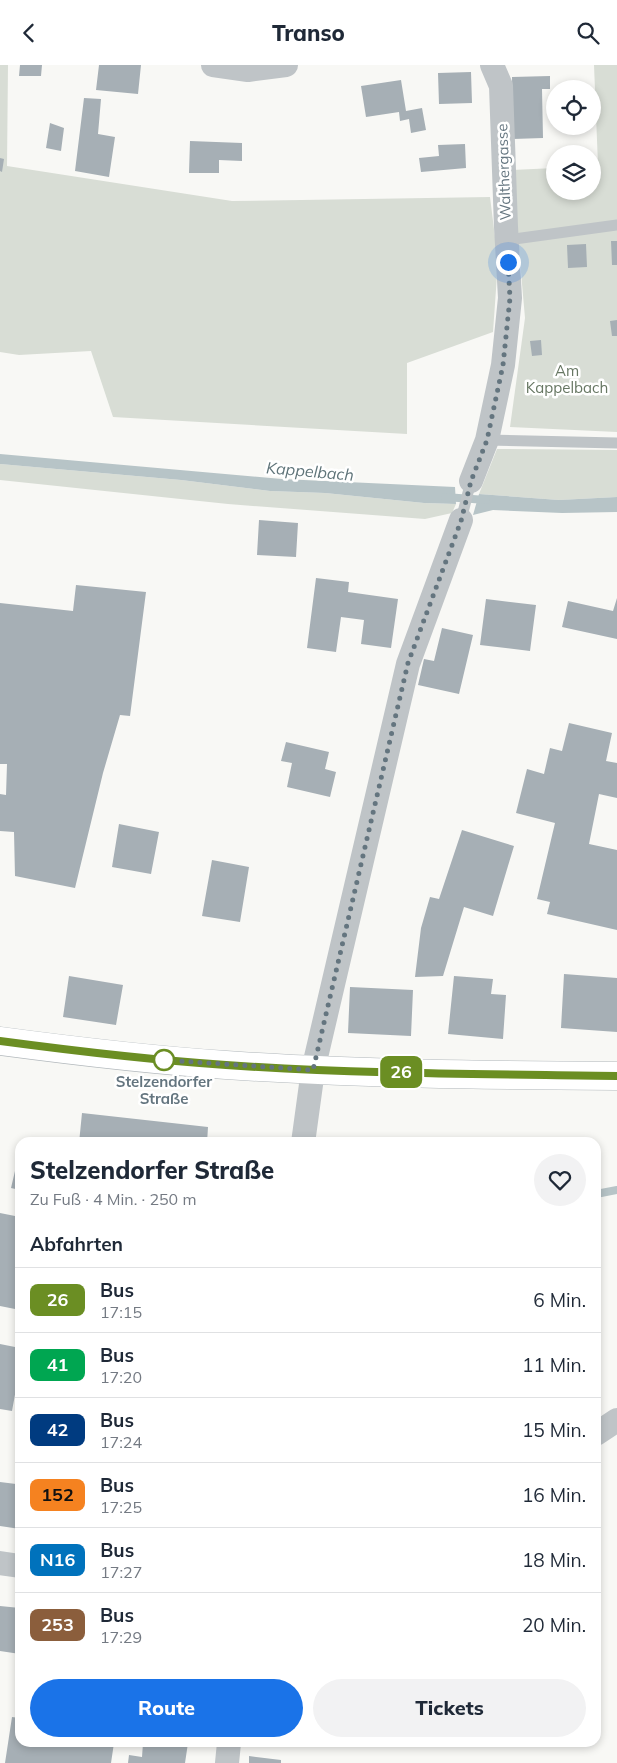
<!DOCTYPE html>
<html lang="de">
<meta charset="utf-8">
<style>
body{margin:0;font-family:Mulish,sans-serif;background:#f2f2f3;color:#1f2937;height:100vh;display:flex;flex-direction:column;font-size:19px;white-space:nowrap}
*{box-sizing:border-box;margin:0}
p{font-size:16px;color:#747a83}
.icon{flex:none;width:28px;height:28px;fill:none;stroke:currentColor;stroke-width:2;stroke-linecap:round;stroke-linejoin:round}
.map{position:relative;flex:1;overflow:hidden}
.details{position:absolute;left:15px;top:1072px;width:586px;height:610px;display:flex;flex-direction:column;background:#fff;border-radius:15px;box-shadow:0 2px 8px #0003}
.details>*{flex:none}
.badge{padding:0 10px;border-radius:8px;font-size:18px;line-height:32px}
.fabs{position:absolute;left:546px;top:15px;display:grid;gap:10px}
.fabs a{display:grid;place-items:center;width:55px;height:55px;border-radius:50%;background:#fff;box-shadow:0 2px 8px #0003;font-size:25px}
.you{position:absolute;width:25px;height:25px;margin:-12px;border:4px solid #fff;border-radius:50%;background:#1a73e8;box-shadow:0 0 0 8px #1a73e833}
.map>.badge{position:absolute;translate:-50% -50%;box-shadow:0 0 0 2px #fff}
h2{padding:0 15px;font-size:19px;line-height:45px}
.round{display:grid;place-items:center;flex:none;width:52px;height:52px;border-radius:26px;background:#f2f2f3}
.head{display:flex;align-items:center;justify-content:space-between;height:85px;padding:0 15px}
h1{font-size:24px;font-weight:800;line-height:38px}
.button{display:flex;gap:10px;margin-top:auto;padding:10px 15px}
.button a{flex:1;height:58px;border-radius:30px;background:#1a73e8;color:#fff;font-size:20px;font-weight:800;line-height:58px;text-align:center}
.button a+a{background:#f2f2f3;color:#1f2937}
ul{padding:0;list-style:none}
li{display:flex;align-items:center;gap:15px;height:65px;padding:0 15px;border-top:1px solid #e0e1e3}
li div{flex:1}
li b{display:block;font-size:19px}
li em{font-style:normal}
li .badge{min-width:55px;font-weight:700;text-align:center}
header{display:flex;justify-content:space-between;align-items:center;height:65px;padding:0 15px;background:#fff;font-size:22px;font-weight:800}
.map>svg:first-child{display:block}
</style>
<header><svg class="icon" aria-label="back" viewBox="0 0 24 24"><path d="M15 5l-7 7 7 7"/></svg>Transo<svg class="icon" aria-label="search" viewBox="0 0 24 24"><circle cx="10" cy="10" r="6"/><path d="M15 15l6 6"/></svg></header>
<div class="map">
<svg width="617" height="1698" viewBox="0 0 617 1698">
<rect width="100%" height="100%" fill="#f8f8f5"/>
<path fill="#d8ddd5" d="M0 0H8L7 101 232 136 490 132 498 196 493 267 407 298V369L113 352 91 286 19 290 0 287Z
M594 0H617V367L510 362 525 253 512 105 555 103V126H592L593 100H598Z
M497 384 617 385V432L559 435 479 429Z
M0 399 181 415 270 426 325 428 424 438 456 439 452 448 425 454 228 439 0 415Z"/>
<path fill="#b7c4c7" d="M0 389 282 414 455 422 456 439 424 438 325 428 270 426 181 415 0 399Z
M479 429 559 435 617 432V447L562 448 493 445 473 450Z"/>
<g fill="none" stroke-linecap="round" stroke-linejoin="round">
<path stroke="#b7c4c7" stroke-width="8" d="M445 432 486 435
M596 1129 617 1125"/>
</g>
<path fill="#a6afb5" d="M20 0H42L41 11H19Z
M99 0H141L138 29 96 25Z
M471 7 472 38 439 39 438 8Z
M550 11V24H542L543 73 513 74 512 12Z
M401 15 406 46 422 43 426 65 411 68 409 54 400 56 399 47 366 52 361 21Z
M84 33 101 34 98 69 115 72 109 112 75 106Z
M50 58 64 63 61 86 46 83Z
M190 76 242 78V96L219 95V108H189Z
M465 79 466 103 421 107 419 93 439 91 438 80Z
M580 81V89H562V83Z
M0 93 4 94 2 107 0 106Z
M611 176H617V200H612Z
M586 179 587 202 568 203 567 180Z
M617 255V271H612L610 256Z
M541 275 542 290 532 291 530 276Z
M259 455 298 458 296 492 257 490Z
M316 513 349 517 348 527 398 534 391 583 361 579 364 555 341 552 336 587 307 583Z
M76 520 146 527 130 651 120 650 103 708 75 823 15 811 14 767 0 766V729L6 730 7 699H0V538L73 546Z
M617 533V574L562 562 568 536 613 546Z
M486 534 536 540 530 586 480 580Z
M442 563 473 570 459 629 418 620 424 594 434 596Z
M569 658 612 668 606 696 617 698V733L599 729 589 779 617 785V865L547 849 550 837 537 834 555 758 516 748 527 704 544 709 550 683 562 686Z
M286 677 329 687 325 704 336 707 330 732 287 722 292 698 281 696Z
M119 759 159 767 151 809 112 802Z
M462 765 514 781 493 851 464 842 443 911 415 912 421 863 430 832 439 834Z
M212 795 249 802 240 857 202 851Z
M564 909 617 913V967L561 963Z
M69 911 123 920 116 960 63 952Z
M454 911 493 914 491 929 506 930 503 974 448 969Z
M350 922 413 925 411 971 348 968Z
M82 1048 208 1062 207 1078H79Z
M15 1106 20 1107V1125L11 1123Z
M0 1148 20 1152V1245L0 1241Z
M0 1279 20 1283V1302L12 1346 0 1344Z
M17 1409H20V1464L0 1461V1417L16 1419Z
M0 1541 20 1543V1589L0 1586Z
M12 1652 20 1653V1678H114L111 1698H5Z
M143 1678H188L185 1698H128L129 1690 142 1692Z
M249 1691 281 1695V1698H249Z"/>
<g fill="none" stroke-linecap="round" stroke-linejoin="round">
<g stroke="#b2b8bc" stroke-width="29">
<path id="secondary" d="M0 976C75 986 151 995 226 1000 356 1009 487 1010 617 1011"/>
</g>
<path stroke="#bfc4c7" stroke-width="11" d="M507 175 617 160
M487 375 617 378
M461 455 471 416"/>
<path stroke="#bfc4c7" stroke-width="24" d="M213 0 248 5 286 0
M471 416 487 375 503 300 510 233 506 162 501 21 492 0
M303 1078 313 1005 408 599 461 455
M596 1369 617 1355
M0 1498 20 1501
M227 1698 229 1678"/>
<use href="#secondary" stroke="#fff" stroke-width="28"/>
</g>
<g fill="none" stroke-linecap="round" stroke-linejoin="round">
<g stroke="#fff" stroke-width="11">
<path id="line" d="M0 976C75 986 151 995 226 1000 356 1009 487 1009 617 1011"/>
</g>
<use href="#line" stroke="#6b8e23" stroke-width="8"/>
<path stroke="#64757f" stroke-width="5" stroke-dasharray="0 9" d="M164 995 313 1005 408 598 461 456 471 416 487 375 503 300 510 233 508 197"/>
</g>
<circle fill="#fff" stroke="#6b8e23" stroke-width="2.5" cx="164" cy="995" r="10"/>
<g text-anchor="middle" stroke-width="5" stroke-linejoin="round" paint-order="stroke">
<g font-size="15" fill="#64757f" stroke="#fff">
<text transform="translate(504 107) rotate(-92)" y="5">Walthergasse</text>
</g>
<g font-size="15" fill="#677763" stroke="#fff">
<text x="567" y="311">Am<tspan x="567" dy="17">Kappelbach</tspan></text>
</g>
<g font-size="15" font-weight="bold" fill="#64757f" stroke="#fff">
<text x="164" y="1022">Stelzendorfer<tspan x="164" dy="17">Straße</tspan></text>
</g>
<g font-size="16" font-style="italic" fill="#5f7479" stroke="#fff">
<text transform="translate(310 406) rotate(5)" y="6">Kappelbach</text>
</g>
</g>
</svg>
<div class="fabs">
<a><svg class="icon" aria-label="locate" viewBox="0 0 24 24"><circle cx="12" cy="12" r="6"/><path d="M12 2v4M12 18v4M2 12h4M18 12h4"/></svg></a>
<a><svg class="icon" aria-label="layers" viewBox="0 0 24 24"><path d="M12 4l9 5-9 5-9-5zM3 14l9 5 9-5"/></svg></a>
</div>
<div class="you" style="left:508px;top:197px"></div>
<b class="badge" style="left:401px;top:1007px;background:#6b8e23;color:#fff">26</b>
<section class="details">
<div class="head"><div><h1>Stelzendorfer Straße</h1><p>Zu Fuß · 4 Min. · 250 m</p></div><a class="round"><svg class="icon" aria-label="heart" viewBox="0 0 24 24"><path d="M12 20l-8-8c-3-5 5-10 8-4 3-6 11-1 8 4z"/></svg></a></div>
<h2>Abfahrten</h2>
<ul>
<li><span class="badge" style="background:#6b8e23;color:#fff">26</span><div><b>Bus</b><p>17:15</p></div><em>6 Min.</em></li>
<li><span class="badge" style="background:#00a651;color:#fff">41</span><div><b>Bus</b><p>17:20</p></div><em>11 Min.</em></li>
<li><span class="badge" style="background:#003b80;color:#fff">42</span><div><b>Bus</b><p>17:24</p></div><em>15 Min.</em></li>
<li><span class="badge" style="background:#f58220;color:#111">152</span><div><b>Bus</b><p>17:25</p></div><em>16 Min.</em></li>
<li><span class="badge" style="background:#0072bc;color:#fff">N16</span><div><b>Bus</b><p>17:27</p></div><em>18 Min.</em></li>
<li><span class="badge" style="background:#8b5e3c;color:#fff">253</span><div><b>Bus</b><p>17:29</p></div><em>20 Min.</em></li>
</ul>
<div class="button"><a>Route</a><a>Tickets</a></div>
</section>
</div>
